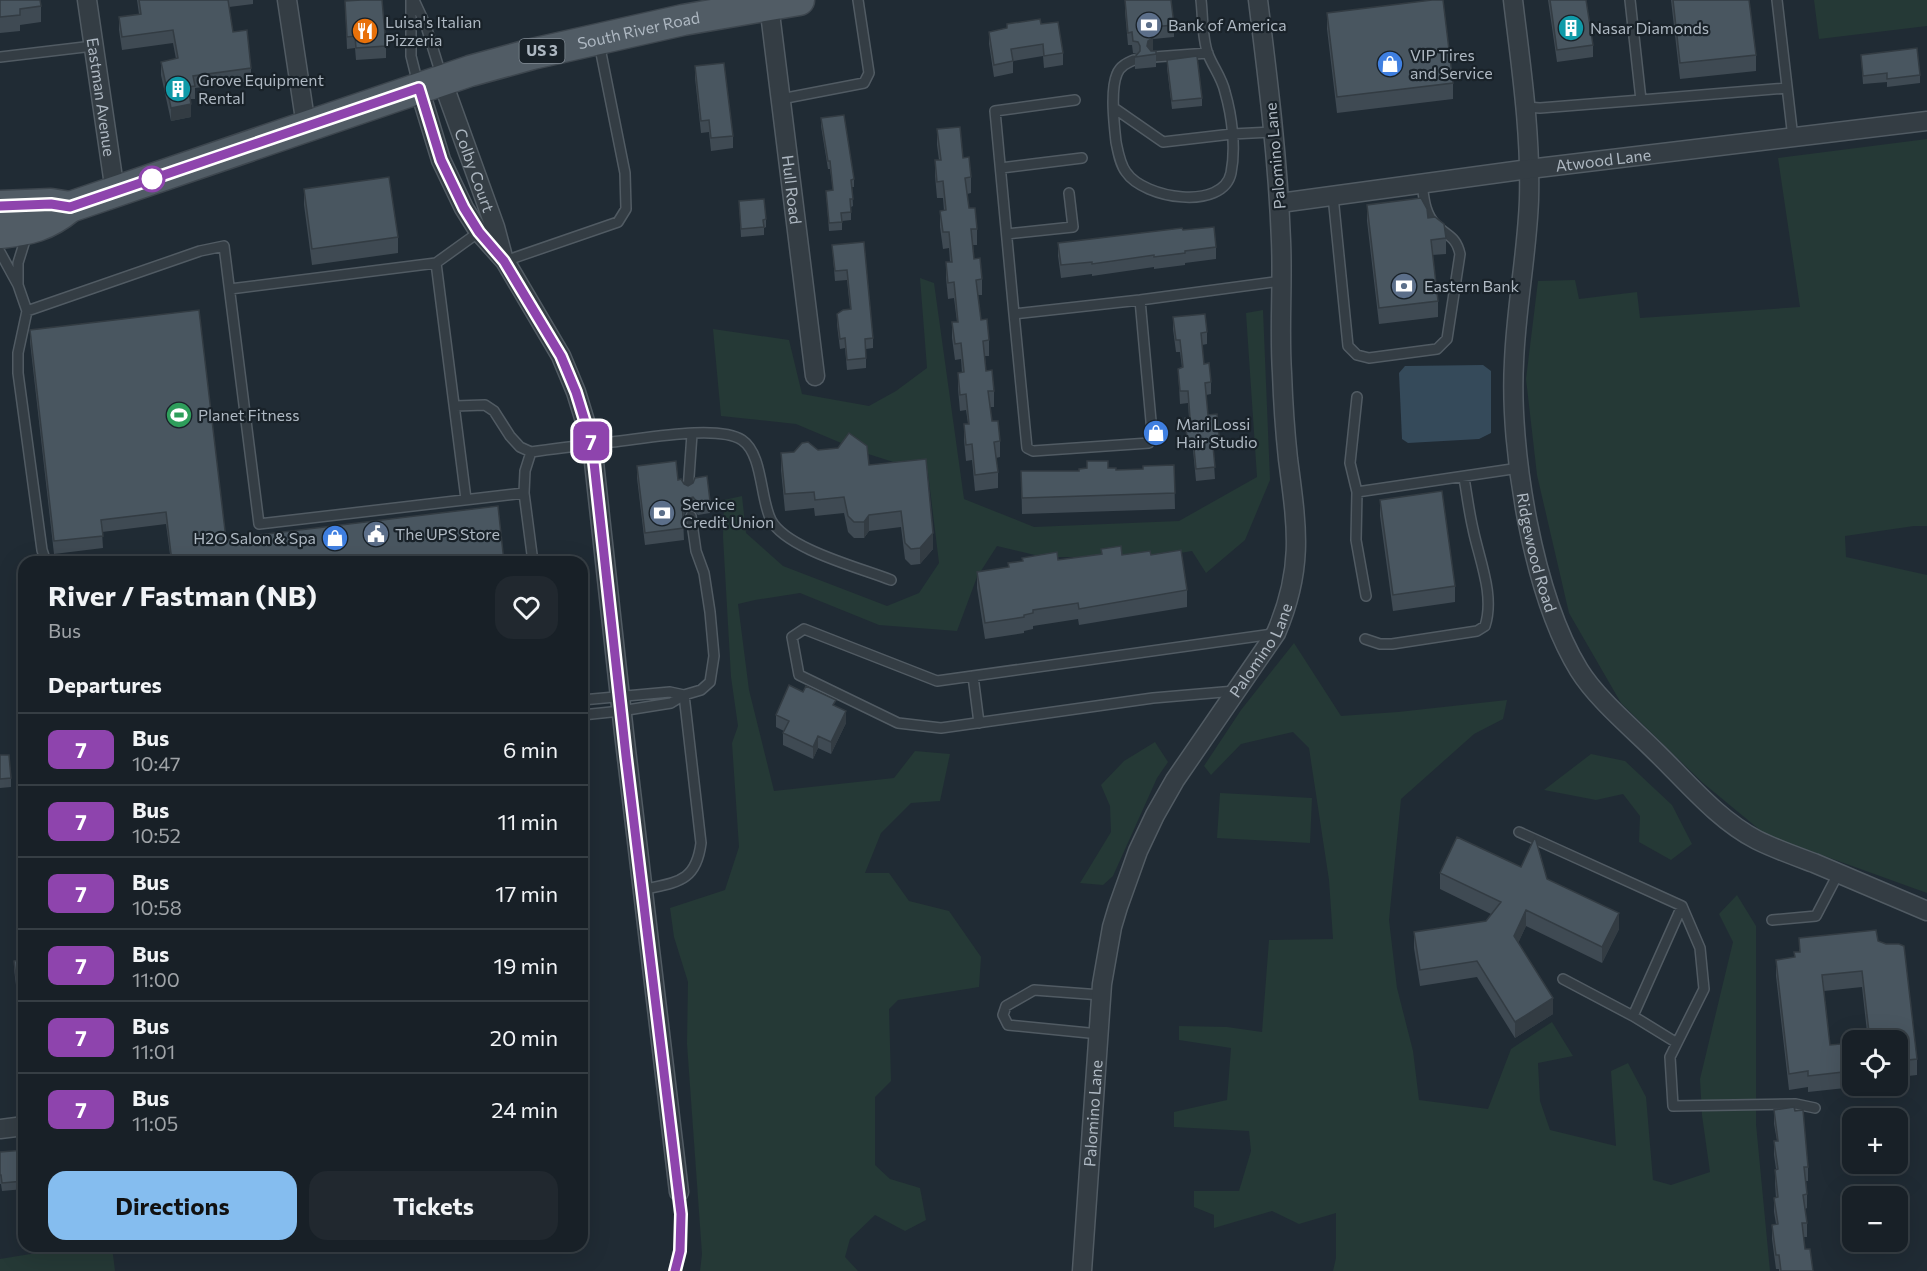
<!DOCTYPE html>
<meta charset="utf-8">
<style>
body{margin:0;font-family:Commissioner,sans-serif;background:#21282f;color:#f1f3f6;height:100vh;display:flex;flex-direction:column;font-size:22px;white-space:nowrap}
*{box-sizing:border-box;margin:0}
p{font-size:20px;color:#9fa3a7}
.icon{flex:none;width:33px;height:33px;fill:none;stroke:currentColor;stroke-width:2;stroke-linecap:round;stroke-linejoin:round}
.map{position:relative;flex:1;overflow:hidden}
.sheet{position:absolute;left:18px;top:556px;width:570px;height:696px;display:flex;flex-direction:column;background:#182027;border-radius:18px;box-shadow:0 6px 24px #0002,0 0 0 2px #363e44}
.sheet>*{flex:none}
.badge{padding:0 12px;border-radius:9px;font-size:21px;line-height:39px}
.controls{position:absolute;left:1842px;top:1030px;display:grid;gap:12px}
.controls a{display:grid;place-items:center;width:66px;height:66px;border-radius:12px;background:#182027;box-shadow:0 6px 24px #0002,0 0 0 2px #363e44;font-size:30px}
.map>.badge{position:absolute;translate:-50% -50%;box-shadow:0 0 0 3px #fff}
h2{padding:0 30px;font-size:22px;line-height:54px}
.round{display:grid;place-items:center;flex:none;width:63px;height:63px;border-radius:18px;background:#21282f}
.head{display:flex;align-items:center;justify-content:space-between;height:102px;padding:0 30px}
h1{font-size:28px;font-weight:700;line-height:45px}
.button{display:flex;gap:12px;margin-top:auto;padding:12px 30px}
.button a{flex:1;height:69px;border-radius:18px;background:#85bdef;color:#111;font-size:24px;font-weight:700;line-height:69px;text-align:center}
.button a+a{background:#21282f;color:#f1f3f6}
ul{padding:0;list-style:none}
li{display:flex;align-items:center;gap:18px;height:72px;padding:0 30px;border-top:2px solid #363e44}
li div{flex:1}
li b{display:block;font-size:22px}
li em{font-style:normal}
li .badge{min-width:66px;font-weight:700;text-align:center}
.map>svg:first-child{display:block}
</style>
<div class="map">
<svg width="1927" height="1271" viewBox="0 0 1927 1271">
<rect width="100%" height="100%" fill="#202b34"/>
<path fill="#253936" d="M1814 0H1927V26L1819 39Z
M1927 139V526H1914L1845 536 1846 557 1927 575V893L1766 835 1703 783 1621 703 1569 613 1537 475 1526 379 1538 281 1575 280 1579 299 1637 292 1640 318 1800 307 1778 158Z
M920 278 934 283 964 499 1034 527 1179 521 1257 477 1246 313 1263 310 1270 480 1245 540 1206 573 1192 551 1133 561 1111 557H1043L997 546 977 577 957 631 879 625 800 593 755 600 738 604 749 690 774 791 894 778 915 751 950 754 940 801 911 803 881 833 865 873H889L909 901 949 911 981 957 979 987 898 1000 889 1009 891 1081 875 1097V1165L890 1179 920 1188 926 1220 905 1231 875 1215 850 1239 845 1257 858 1271H700L702 1254 687 1044 688 982 674 937 670 908 725 890 739 847 732 743 738 726 731 677 723 537 724 500 742 496 746 533 783 566 887 606 919 593 939 563 928 473 865 453 796 424 721 416 713 329 789 340 802 394 869 406 896 391 927 368Z
M1294 643 1341 716 1398 712 1507 700 1503 719 1474 734 1401 799 1389 920 1397 988 1413 1051 1419 1100 1488 1109 1511 1049 1552 1022 1573 1056 1538 1063 1540 1101 1550 1130 1616 1146 1611 1071 1628 1063 1646 1097 1653 1180 1671 1185 1710 1172 1702 1115 1700 1079 1733 942 1719 914 1737 895 1756 926V1124L1770 1271H1333L1336 1258V1213L1299 1224 1272 1211 1214 1228V1215L1194 1207V1191H1239L1251 1151 1249 1131 1174 1127V1112L1227 1100 1231 1048 1179 1040V1026L1227 1027 1262 1032 1269 940 1333 939 1329 880 1309 748 1293 732 1241 744 1211 775 1204 766 1241 710Z
M1155 742 1168 762 1157 778 1113 876 1103 885 1080 883 1111 832 1110 806 1101 785 1124 761Z
M1591 754 1625 761 1672 805 1692 844 1671 860 1639 842 1640 816 1623 794 1596 800 1544 790Z
M1220 793 1312 798 1310 843 1217 838Z
M73 1247H112L115 1271H0V1259Z"/>
<path fill="#354a5a" d="M1483 365 1491 371V433L1479 439 1408 443 1402 439 1399 373 1405 366Z"/>
<g fill="none" stroke-linecap="round" stroke-linejoin="round">
<g stroke="#515b63" stroke-width="12">
<path id="lane" d="M411 0V56L418 84
M414 0 426 26 442 78
M1777 0 1793 138
M0 57 93 46
M1154 57 1208 53
M1134 60C1127 63 1120 66 1117 74 1110 90 1114 124 1116 142 1118 152 1120 164 1126 172 1144 199 1223 211 1231 173 1236 148 1232 116 1225 92 1222 78 1213 67 1208 54 1202 38 1203 17 1201 0
M781 99 864 83 869 73 858 0
M1641 100 1787 88
M1526 107 1540 108 1641 100 1630 0
M1114 108 1163 142 1232 134 1273 132
M1001 168 1082 158
M1333 196 1348 346 1357 355 1369 358 1437 349 1447 339 1460 254C1456 236 1448 237 1436 225 1425 214 1424 199 1422 184
M1007 234 1073 227 1069 193
M0 252 18 285V263L27 234
M505 261 618 222 626 209 625 173 599 43
M436 263 466 499
M18 285 27 311 18 353V373L42 550 46 562
M230 289 436 263 479 232
M1140 300 1152 432V438L1149 443 1033 451 1027 448 1014 314 1140 300 1281 281
M27 311 200 251 224 246 259 524 524 493 533 562
M1014 314 995 111 1075 100
M1357 397 1350 463 1357 492
M455 406 485 405 494 411 510 436 520 447 531 452C558 448 585 445 612 442 642 439 718 424 742 440 763 454 760 499 771 520 786 549 861 568 891 580
M688 491 692 434
M524 493 525 471 531 452
M1366 596 1356 540 1357 492 1519 468
M1365 639 1380 644H1392L1477 631 1485 626C1495 595 1479 559 1473 529 1469 512 1467 495 1464 478
M973 676 979 723
M1235 691 1153 698 941 728 898 723 799 675 792 637 804 629 937 681 1273 634
M582 700 670 692 684 695
M582 715 621 711 671 703 684 695 701 690 710 682 714 656 710 612 704 573 696 551 691 516
M1519 832 1682 906 1700 948 1704 989 1670 1057 1673 1106 1796 1104 1815 1108
M642 890C676 882 696 883 701 843L684 695
M1772 920 1816 916 1838 874
M1563 979 1633 1016
M1099 1034 1008 1025 1003 1015 1006 1006 1034 990 1101 995
M1677 1043 1633 1016 1682 906
M675 1271C682 1244 682 1219 679 1192"/>
</g>
<g stroke="#515b63" stroke-width="21">
<g id="street">
<path id="s1" d="M87 0 115 192"/>
<path d="M287 0 306 126"/>
<path id="s2" d="M1513 0C1521 67 1531 133 1529 200 1527 254 1516 308 1514 362 1509 450 1533 595 1579 670 1597 699 1632 728 1656 752 1687 782 1718 820 1757 840 1775 849 1795 856 1814 863 1851 879 1889 895 1927 911"/>
<path id="s3" d="M769 5 815 376"/>
<path id="s4" d="M442 80 495 227 503 257"/>
<path d="M419 88 441 160 464 208 479 232 505 261 561 356 576 392 592 444 624 733 679 1192"/>
<path id="s5" d="M1280 203 1529 169 1927 121"/>
<path d="M0 1129 24 1126"/>
<path id="s6" d="M1082 1271 1102 984 1112 927 1118 907 1138 851 1155 815 1175 780 1276 633C1304 568 1297 527 1288 459 1285 431 1283 402 1282 373 1279 329 1283 285 1281 241 1278 160 1268 80 1258 0"/>
</g>
</g>
<g stroke="#3d464e" stroke-width="33">
<g id="primary">
<path d="M0 206 51 204 70 207"/>
<path id="s7" d="M0 233C29 230 47 226 70 207L470 71 532 54 683 20 799 0"/>
</g>
</g>
<use href="#lane" stroke="#343d44" stroke-width="9"/>
<use href="#street" stroke="#343d44" stroke-width="18"/>
<use href="#primary" stroke="#515c65" stroke-width="30"/>
</g>
<path fill="#3f4a53" d="M0 0 41 6V22L20 25V31L0 33Z
M137 0H253V4L229 7 233 32 251 68V81L195 88V99H191V117L171 121 161 75V62L176 59 173 43 122 50 119 30V17L139 14Z
M1125 0 1174 25V37L1153 39V50L1152 51 1156 54V67L1135 69V57L1137 54 1133 53 1132 45H1128L1125 12Z
M1548 0H1586L1593 45V57L1557 62Z
M1671 0H1749L1756 55V71L1680 79Z
M345 1 386 46V58L356 60 355 48 347 49Z
M1327 13 1453 83V99L1337 113 1327 29Z
M1007 24H1041L1063 53V65L1044 68 1043 56 1013 61V73L994 77 989 44V32L1007 29Z
M1861 55 1920 75V83L1887 87V82L1863 84Z
M1167 60 1202 98V106L1172 109 1167 68Z
M695 66 733 136V148L711 151 709 132 701 133 695 78Z
M821 118 854 179V187H852L853 206 851 207V220L842 221V230L829 231 826 191 833 190 830 169H828L821 126Z
M937 129 963 158 971 177V193L967 194 969 208 977 229V245H973L974 259 982 279V295H978L981 320 989 340V356H985L986 371 994 391V407H990L992 421 1000 441V457L996 458 998 472V488L975 491 972 460 966 461 964 440V424H968L966 410 960 411 958 389V373H962L961 359 955 360 952 338V322H957L954 298 948 299 946 278V262H950L949 248 943 249 940 227V211H944L943 198H937L935 176V160H939L937 145Z
M304 189 398 237V253L312 265 304 205Z
M739 201 766 219V227L764 228V235L741 237Z
M1367 205 1428 218 1446 238V254L1432 255 1438 301V317L1379 324 1367 221Z
M1183 230 1216 247V259L1185 263V265L1154 269V267L1092 276V274L1061 278 1058 256V243Z
M864 242 873 338V348L866 349V368L847 370 845 348 840 349 837 325V314L850 309 847 280 835 281 832 245Z
M1173 317 1207 332V344L1202 345 1204 364 1211 382V394L1206 395 1208 415 1219 435V447L1213 448 1215 479 1196 481 1193 450H1187L1185 418H1189L1188 403 1180 404 1178 369 1182 368 1180 352H1176L1173 329Z
M30 330 226 539 504 562H171L166 524 102 532 103 548 54 554 30 342Z
M818 450 869 465 933 549 920 564 911 565 905 559 901 527 869 531 864 538H854L848 532 844 513 815 516 814 508 785 511 781 470V453Z
M1174 465 1175 509 1022 514 1021 471H1079L1108 468 1116 470 1143 469Z
M637 466 678 480 710 501V513L698 515 693 510 686 511 684 516 683 517 684 540 645 545 637 478Z
M1380 500 1455 586V602L1393 611 1380 516Z
M1101 549 1122 555H1151L1187 590V607L1079 625 1078 619 1033 626V629L1024 631V633L985 639 977 588V572L1008 567 1022 561V558L1058 560 1101 554Z
M836 707 846 723 831 754 818 748 813 759 783 745V733L784 731 776 727V715Z
M0 755 11 778V787L0 788Z
M1440 873 1547 879 1619 929 1602 963 1526 926 1518 943 1553 1014 1515 1038 1477 977 1420 986 1414 948V932L1486 921 1491 914 1440 889Z
M1799 938 1878 941 1917 1059V1075L1899 1077V1082H1898V1041H1868L1862 987 1824 991 1830 1045 1852 1043V1086H1864L1808 1092V1087L1789 1090 1776 976V960L1794 957 1799 952Z
M24 959V1000L18 1001 14 969V961Z
M17 1020H24V1059L21 1060 17 1029Z
M1774 1110 1808 1167V1181H1806L1807 1194V1208L1805 1209 1807 1223V1237H1803L1805 1249 1813 1271H1779V1269H1776L1772 1239V1225L1776 1224 1774 1212V1198H1776L1775 1184V1170L1776 1169 1774 1155V1141H1777L1774 1124Z
M24 1150V1189L2 1191 1 1184H0V1152Z"/>
<path fill="#333c43" d="M1153 38V50L1148 54 1147 46 1148 41Z
M191 104V117L171 121V108Z
M693 497V510L686 511 684 516V504L686 499Z
M869 515V531L864 538V522Z
M933 533V549L920 564V548Z
M846 711V723L831 754V742Z
M818 736V748L813 759V747Z
M1526 910V926L1514 952V936Z
M1619 913V929L1602 963V947Z
M1553 998V1014L1515 1038V1022Z"/>
<path fill="#495660" stroke="#333c43" stroke-width="1.5" d="M0 0H40L41 6 20 9V15L0 17Z
M139 0H228L233 32 247 30 251 68 193 76 195 86 188 87 191 104 171 108 161 62 178 58 173 30 122 37 119 17 141 14Z
M361 0H382L386 46 356 48 355 36 347 37 345 1Z
M1125 0H1171L1174 25 1152 27 1153 38 1148 41 1147 46 1151 51H1156V54L1135 57 1140 51V46L1138 42 1133 41 1132 32 1128 33Z
M1432 0H1443L1453 83 1337 97 1327 13Z
M1550 0H1586L1593 45 1557 50Z
M1673 0H1749L1756 55 1680 63Z
M1040 19 1041 24 1058 22 1063 53 1044 56 1043 44 1011 49 1013 61 994 65 989 32 1007 28V24Z
M1917 48 1920 75 1887 79V73L1863 76 1861 55Z
M1197 56 1202 98 1172 101 1167 60Z
M724 63 733 136 711 138 709 120 701 121 695 66Z
M844 115 854 179 851 180 853 199H850L851 212 841 213 842 222 829 223 826 191 833 190 830 161H828L821 118Z
M960 127 963 158 969 157 971 177 965 178 969 208H975L977 229H971L974 259 980 258 982 279 976 280 981 320 987 319 989 340 983 341 986 371 992 370 994 391H988L992 421H998L1000 441 994 442 998 472 975 475 972 444 966 445 964 424H969L966 394 960 395 958 373 964 372 961 343 955 344 952 322H958L954 282 948 283 946 262H952L949 232H943L940 211 946 210 943 181 937 182 935 160H941L937 129Z
M389 177 398 237 312 249 304 189Z
M1421 198 1427 209 1428 218 1435 217 1444 224 1446 238 1431 240 1438 301 1379 308 1367 205Z
M764 199 766 219 763 220 764 227 741 229 739 201Z
M1214 227 1216 247 1185 251V253L1154 257V255L1092 264V262L1061 265 1058 243 1182 228 1183 230Z
M864 242 873 338 865 339 866 358 847 360 845 338 840 339 837 314 843 310 851 309 847 270 835 271 832 245Z
M199 310 226 539 498 506 504 562H172L166 512 101 520 103 536 54 541 30 330Z
M1205 314 1207 332 1201 333 1204 364 1209 363 1211 382 1205 383 1208 415 1217 414 1219 435 1212 436 1215 467 1196 469 1193 438H1187L1185 418H1190L1188 391H1180L1178 369 1183 367 1180 340H1176L1173 317Z
M849 433 867 446 869 465 926 459 933 533 920 548 911 549 905 543 901 511 869 515 864 522H854L848 516 844 497 815 500 814 492 785 494 781 453 794 452 802 443 808 442 818 450 838 448Z
M676 461 678 480 681 479 684 484 688 486 693 483 695 478 707 476 710 501 698 503 693 497 686 499 684 504 682 505 684 528 645 533 637 466Z
M1087 461H1108V468H1116V470L1143 469V466L1174 465 1175 493 1022 498 1021 471H1079V469L1087 468Z
M1442 491 1455 586 1393 595 1380 500Z
M1121 546 1122 555 1150 551 1151 555 1181 550 1187 590 1079 609 1078 603 1033 610V613L1024 615V617L985 623 977 572 1009 567 1008 563 1023 561 1022 558 1057 552 1058 560 1102 554 1101 549Z
M789 685 803 692 806 686 836 700 833 705 846 711 831 742 818 736 813 747 783 733 789 721 776 715Z
M0 755H9L11 778 0 779Z
M1457 837 1521 867 1535 837 1547 879 1619 913 1602 947 1526 910 1514 936 1553 998 1515 1022 1477 961 1420 970 1414 932 1486 921 1501 902 1440 873Z
M1876 930 1878 941 1886 944H1899L1904 946 1917 1059 1899 1061V1066H1898V1041H1867H1870L1862 971 1822 975 1830 1045 1852 1043V1071L1808 1076V1071L1789 1074 1776 960 1795 957 1794 952H1800L1799 938Z
M24 959V992H18L14 961Z
M17 1020H24V1051H21Z
M1794 1107 1795 1111 1803 1110 1808 1167H1804L1807 1194 1803 1195 1807 1223H1802L1805 1249H1810L1813 1271H1781L1779 1255H1776L1772 1225 1778 1224 1774 1198 1778 1197 1775 1170 1778 1169 1774 1141H1778L1774 1110Z
M24 1150V1181L2 1183 1 1175H0V1152Z"/>
<g fill="none" stroke-linecap="round" stroke-linejoin="round">
<g stroke="#fff" stroke-width="14">
<path id="line" d="M0 206 51 204 70 207 419 88 441 160 464 208 479 232 504 261 561 356 576 392 592 444 626 756 681 1214 680 1251 675 1271"/>
</g>
<use href="#line" stroke="#8e44ad" stroke-width="9"/>
</g>
<defs>
<g id="bank-disc" transform="scale(1.35)"><circle r="9.5" fill="#5c6f8a" stroke="#192229"/><path d="M-6-4H6V4H-6ZM0-2.3a2.3 2.3 0 1 0 0 4.6a2.3 2.3 0 1 0 0-4.6Z" fill="#fff"/></g>
<g id="building-disc" transform="scale(1.35)"><circle r="9.5" fill="#0f9aa8" stroke="#192229"/><path d="M-4-6H4V6H1V3H-1V6H-4ZM-2.5-4.3h1.7v1.8h-1.7ZM.8-4.3h1.7v1.8H.8ZM-2.5-1h1.7V.8h-1.7ZM.8-1h1.7V.8H.8Z" fill="#fff"/></g>
<g id="restaurant-disc" transform="scale(1.35)"><circle r="9.5" fill="#e8710a" stroke="#192229"/><path d="M-5-6h1v4h1v-4h1v4h1v-4h1v5L-1.5 .5V6h-2V.5L-5-1ZM5-6V6H3V1.5H1.5Q1.5-4 5-6Z" fill="#fff"/></g>
<g id="shop-disc" transform="scale(1.35)"><circle r="9.5" fill="#3f7fe0" stroke="#192229"/><path d="M-5-2.5h2.3a2.7 3.5 0 0 1 5.4 0H5L5.5 6h-11ZM-1.5-2.5h3a1.5 2.3 0 0 0-3 0Z" fill="#fff"/></g>
<g id="stadium-disc" transform="scale(1.35)"><circle r="9.5" fill="#2e9e5b" stroke="#192229"/><path d="M0-5a6.5 5 0 1 0 0 10a6.5 5 0 1 0 0-10ZM-3.5-1.8h7v3.6h-7Z" fill="#fff"/></g>
<g id="civic-disc" transform="scale(1.35)"><circle r="9.5" fill="#5c6f8a" stroke="#192229"/><path d="M-.6-6.5H3V-4.5H.6V-3L4-1V1h2V6H-6V1h2V-1L-.6-3ZM-1.2 2.5V6h2.4V2.5Z" fill="#fff"/></g>
</defs>
<g fill-rule="evenodd">
<use href="#bank-disc" x="1149" y="25"/>
<use href="#building-disc" x="1571" y="28"/>
<use href="#restaurant-disc" x="365" y="31"/>
<use href="#shop-disc" x="1390" y="64"/>
<use href="#building-disc" x="178" y="89"/>
<use href="#bank-disc" x="1404" y="286"/>
<use href="#stadium-disc" x="179" y="415"/>
<use href="#shop-disc" x="1156" y="433"/>
<use href="#bank-disc" x="662" y="513"/>
<use href="#civic-disc" x="376" y="534"/>
<use href="#shop-disc" x="335" y="538"/>
</g>
<circle fill="#fff" stroke="#8e44ad" stroke-width="3" cx="152" cy="179" r="12"/>
<g text-anchor="middle" stroke-width="4.5" stroke-linejoin="round" paint-order="stroke">
<rect fill="#192229" stroke="#818b94" stroke-width="1.5" x="519.5" y="39" width="45" height="24" rx="4.5"/>
<g font-size="15" font-weight="bold" fill="#aeb8c2">
<text x="542" y="56">US 3</text>
</g>
<g font-size="16" fill="#aeb8c2" stroke="#192229" text-anchor="start">
<text x="385" y="28">Luisa's Italian<tspan x="385" dy="18">Pizzeria</tspan></text>
<text x="1168" y="31">Bank of America</text>
<text x="1590" y="34">Nasar Diamonds</text>
<text x="1410" y="61">VIP Tires<tspan x="1410" dy="18">and Service</tspan></text>
<text x="198" y="86">Grove Equipment<tspan x="198" dy="18">Rental</tspan></text>
<text x="1424" y="292">Eastern Bank</text>
<text x="198" y="421">Planet Fitness</text>
<text x="1176" y="430">Mari Lossi<tspan x="1176" dy="18">Hair Studio</tspan></text>
<text x="682" y="510">Service<tspan x="682" dy="18">Credit Union</tspan></text>
<text x="395" y="540">The UPS Store</text>
<text x="316" y="544" text-anchor="end">H2O Salon &amp; Spa</text>
</g>
<g font-size="16" fill="#aeb8c2" stroke="#192229">
<text dy="6" stroke="none"><textPath href="#s7" startOffset="672">South River Road</textPath></text>
<text dy="6" stroke="none"><textPath href="#s1" startOffset="98">Eastman Avenue</textPath></text>
<text transform="translate(1275 156) rotate(-95)" y="6">Palomino Lane</text>
<text dy="6" stroke="none"><textPath href="#s5" startOffset="326">Atwood Lane</textPath></text>
<text dy="6" stroke="none"><textPath href="#s4" startOffset="96">Colby Court</textPath></text>
<text dy="6" stroke="none"><textPath href="#s3" startOffset="186">Hull Road</textPath></text>
<text dy="6" stroke="none"><textPath href="#s2" startOffset="556">Ridgewood Road</textPath></text>
<text dy="6" stroke="none"><textPath href="#s6" startOffset="662">Palomino Lane</textPath></text>
<text dy="6" stroke="none"><textPath href="#s6" startOffset="158">Palomino Lane</textPath></text>
</g>
</g>
</svg>
<div class="controls">
<a><svg class="icon" aria-label="locate" viewBox="0 0 24 24"><circle cx="12" cy="12" r="6"/><path d="M12 2v4M12 18v4M2 12h4M18 12h4"/></svg></a>
<a>+</a>
<a>−</a>
</div>
<b class="badge" style="left:591px;top:441px;background:#8e44ad;color:#fff">7</b>
<section class="sheet">
<div class="head"><div><h1>River / Fastman (NB)</h1><p>Bus</p></div><a class="round"><svg class="icon" aria-label="heart" viewBox="0 0 24 24"><path d="M12 20l-8-8c-3-5 5-10 8-4 3-6 11-1 8 4z"/></svg></a></div>
<h2>Departures</h2>
<ul>
<li><span class="badge" style="background:#8e44ad;color:#fff">7</span><div><b>Bus</b><p>10:47</p></div><em>6 min</em></li>
<li><span class="badge" style="background:#8e44ad;color:#fff">7</span><div><b>Bus</b><p>10:52</p></div><em>11 min</em></li>
<li><span class="badge" style="background:#8e44ad;color:#fff">7</span><div><b>Bus</b><p>10:58</p></div><em>17 min</em></li>
<li><span class="badge" style="background:#8e44ad;color:#fff">7</span><div><b>Bus</b><p>11:00</p></div><em>19 min</em></li>
<li><span class="badge" style="background:#8e44ad;color:#fff">7</span><div><b>Bus</b><p>11:01</p></div><em>20 min</em></li>
<li><span class="badge" style="background:#8e44ad;color:#fff">7</span><div><b>Bus</b><p>11:05</p></div><em>24 min</em></li>
</ul>
<div class="button"><a>Directions</a><a>Tickets</a></div>
</section>
</div>
